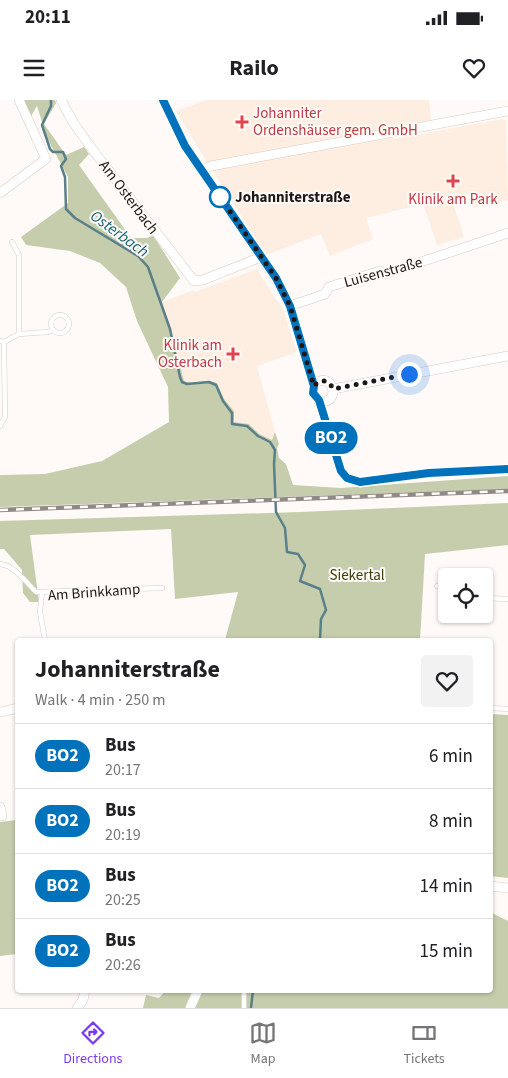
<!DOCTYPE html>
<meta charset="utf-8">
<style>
body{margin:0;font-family:"Source Sans 3",sans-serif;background:#f2f2f2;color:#202124;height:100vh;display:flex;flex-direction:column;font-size:19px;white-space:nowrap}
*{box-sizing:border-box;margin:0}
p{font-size:16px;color:#757577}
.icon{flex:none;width:28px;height:28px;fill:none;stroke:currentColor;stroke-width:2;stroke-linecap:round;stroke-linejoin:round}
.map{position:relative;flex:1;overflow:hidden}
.panel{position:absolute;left:15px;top:538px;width:478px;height:355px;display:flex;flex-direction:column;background:#fff;border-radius:5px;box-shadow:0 1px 4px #0004}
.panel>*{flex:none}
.badge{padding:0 10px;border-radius:16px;font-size:18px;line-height:32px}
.fabs{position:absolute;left:438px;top:468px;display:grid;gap:10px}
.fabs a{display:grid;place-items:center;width:55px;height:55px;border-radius:5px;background:#fff;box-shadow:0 1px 4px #0004;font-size:25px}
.you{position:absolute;width:25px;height:25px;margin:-12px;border:4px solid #fff;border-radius:50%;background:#1a73e8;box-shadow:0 0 0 8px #1a73e833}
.map>.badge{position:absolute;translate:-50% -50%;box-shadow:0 0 0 2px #fff}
.round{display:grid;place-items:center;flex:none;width:52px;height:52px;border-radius:5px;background:#f2f2f2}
.head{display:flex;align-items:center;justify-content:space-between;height:85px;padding:0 20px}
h1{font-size:24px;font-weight:700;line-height:38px}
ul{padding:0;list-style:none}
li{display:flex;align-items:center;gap:15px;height:65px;padding:0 20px;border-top:1px solid #e0e0e0}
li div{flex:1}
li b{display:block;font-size:19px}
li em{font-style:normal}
li .badge{min-width:55px;font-weight:700;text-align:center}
.status{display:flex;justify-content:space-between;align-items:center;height:35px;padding:0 25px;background:#fff;direction:ltr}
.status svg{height:14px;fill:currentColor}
header{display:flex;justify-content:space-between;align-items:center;height:65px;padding:0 20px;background:#fff;font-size:22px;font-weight:700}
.dock{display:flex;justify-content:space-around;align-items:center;height:70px;border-top:1px solid #e0e0e0;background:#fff;font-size:14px;color:#757577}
.dock a{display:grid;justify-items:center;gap:2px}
.dock .selected{color:#7c3aed}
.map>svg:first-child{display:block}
</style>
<div class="status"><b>20:11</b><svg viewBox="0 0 49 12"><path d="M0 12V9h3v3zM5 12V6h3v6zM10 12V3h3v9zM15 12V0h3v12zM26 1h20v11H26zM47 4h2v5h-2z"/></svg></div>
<header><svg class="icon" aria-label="menu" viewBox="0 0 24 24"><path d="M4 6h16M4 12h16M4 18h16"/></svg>Railo<svg class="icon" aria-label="heart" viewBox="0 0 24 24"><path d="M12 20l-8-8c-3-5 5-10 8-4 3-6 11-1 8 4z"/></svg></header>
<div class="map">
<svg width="508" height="908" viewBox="0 0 508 908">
<rect width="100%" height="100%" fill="#fffaf7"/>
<path fill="#fdeee1" d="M206 0H429L431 20 389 28 392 39 503 19 506 21 508 100 473 108 468 93 451 97 464 137 437 145 423 104 366 118 373 139 330 156 321 134 266 155 205 59 176 11Z
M257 169 272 194 282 207 297 252 257 266 275 332 272 341 259 334 249 324 234 322V311L224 299 217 283 210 281 187 282 184 281 172 235 162 202 194 190 195 192Z"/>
<path fill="#c5cdad" d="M23 0H55L56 3 44 24 66 55 84 47 89 54 79 65 131 138H147L153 135 180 178 162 202 172 235 184 281C194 285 206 279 217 283L224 299 234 311V322L249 324 259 334 272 340 275 332 279 344 277 348 279 358 286 364 293 385 341 388 508 376V389L0 407V375L45 374 102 361 169 322 168 287 137 221 126 187 100 163 70 151 26 145 21 137 68 103V77L47 38 37 6 31 16Z
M508 403V445L425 454 420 540H225L238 492 175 499 171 429 30 435 39 502H30L23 493 22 470 4 449H0V421L300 412Z
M490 614 508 615V778L490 776Z
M17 720V854L0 856V722Z
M490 812 508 821V908H143L146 895 159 898 166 890H490Z"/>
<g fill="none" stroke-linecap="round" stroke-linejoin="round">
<path stroke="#597f88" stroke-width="2.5" d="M51 0V6L42 25 50 49 53 52H63L66 59 61 66 65 77 66 109 75 118 138 156 148 167 170 229 180 277 182 282 187 284 209 282 216 285 223 301 232 313V324L247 326 258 336 270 342 275 350 274 364 276 412 285 428 287 452 298 454 305 465 300 481 320 489 326 510 321 519 320 540
M251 908 253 890"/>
<g stroke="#d8cbc4" stroke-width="5.5">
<path id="lane" d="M12 142 19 155V234
M51 224a9 9 0 1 1 18 0a9 9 0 1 1-18 0Z
M0 241 4 242 5 317 0 326
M4 242 19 234 48 232 53 230
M0 464C14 465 27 483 36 492L162 488
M437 486H446
M42 492 40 512 45 540
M484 498 508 499
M490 608 508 609
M244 908V890"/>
</g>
<g stroke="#d8cbc4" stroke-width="10">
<path id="street" d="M61 0 73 22 89 45 194 181 203 180 261 157
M163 0 185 46 275 178 290 206 314 285 313 293 319 301 341 371 347 378 361 382 429 373 508 369
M201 70 211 66 508 11
M0 93 46 59 19 0
M290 206 325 194 329 187 380 171 385 174 508 133
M314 285C332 267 343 306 319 301
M333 289 508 256
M0 612 18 608
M0 707 2 716H0
M490 786 508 788
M77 908 83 900 85 890
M190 908 198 890"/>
</g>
<use href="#lane" stroke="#fff" stroke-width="4.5"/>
<use href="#street" stroke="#fff" stroke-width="9"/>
<g stroke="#8f8a87" stroke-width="4.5">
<path id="rail" d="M0 410 508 391"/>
</g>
<use href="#rail" stroke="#fffaf7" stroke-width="2.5" stroke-dasharray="8" stroke-linecap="butt"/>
</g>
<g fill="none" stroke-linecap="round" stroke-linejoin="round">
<g stroke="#fff" stroke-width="11">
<path id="line" d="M163 0 185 46 276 178 290 206 314 286 313 293 319 300 341 371 347 378 360 382 429 373 508 369"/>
</g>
<use href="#line" stroke="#0072bc" stroke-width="8"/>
<path stroke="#1d1816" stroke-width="5" stroke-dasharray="0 9" d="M220 97 276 178 290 206 314 286C321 278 329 280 333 289L409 274"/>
</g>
<g fill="#e0444e" stroke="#fffaf7" stroke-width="2">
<path d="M239.5 14.5h5v5h5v5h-5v5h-5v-5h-5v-5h5z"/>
<path d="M450.5 73.5h5v5h5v5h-5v5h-5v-5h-5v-5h5z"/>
<path d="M230.5 246.5h5v5h5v5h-5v5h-5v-5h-5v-5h5z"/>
</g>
<circle fill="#fff" stroke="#0072bc" stroke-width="2.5" cx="220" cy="97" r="10"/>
<g text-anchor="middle" stroke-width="4" stroke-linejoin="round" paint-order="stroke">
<g font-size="15" fill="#be3a42" stroke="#fffaf7" text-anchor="start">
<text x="253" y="18">Johanniter<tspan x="253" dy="17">Ordenshäuser gem. GmbH</tspan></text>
<text x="453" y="104" text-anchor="middle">Klinik am Park</text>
<text x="222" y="250" text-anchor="end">Klinik am<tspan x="222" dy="17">Osterbach</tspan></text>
</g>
<g font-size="15" fill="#1d1816" stroke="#fffaf7">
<text transform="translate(129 97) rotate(53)" y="5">Am Osterbach</text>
<text transform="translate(383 172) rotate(-15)" y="5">Luisenstraße</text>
<text transform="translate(94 492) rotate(-4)" y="5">Am Brinkkamp</text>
</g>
<g font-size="15" font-weight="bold" fill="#1d1816" stroke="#fffaf7" text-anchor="start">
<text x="235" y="102">Johanniterstraße</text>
</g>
<g font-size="15" fill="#37410d" stroke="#fffaf7">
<text x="357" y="480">Siekertal</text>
</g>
<g font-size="16" font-style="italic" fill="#125f6e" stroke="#fffaf7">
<text transform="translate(120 133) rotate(36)" y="6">Osterbach</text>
</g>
</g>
</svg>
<div class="fabs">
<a><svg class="icon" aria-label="locate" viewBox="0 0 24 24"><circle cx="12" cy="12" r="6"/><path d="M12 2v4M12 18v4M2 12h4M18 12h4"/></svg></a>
</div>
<div class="you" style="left:409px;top:274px"></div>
<b class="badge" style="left:331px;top:338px;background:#0072bc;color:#fff">BO2</b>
<section class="panel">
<div class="head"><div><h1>Johanniterstraße</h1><p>Walk · 4 min · 250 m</p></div><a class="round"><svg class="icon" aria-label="heart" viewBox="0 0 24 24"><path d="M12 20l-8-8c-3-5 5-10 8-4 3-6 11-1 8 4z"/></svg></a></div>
<ul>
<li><span class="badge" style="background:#0072bc;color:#fff">BO2</span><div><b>Bus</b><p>20:17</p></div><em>6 min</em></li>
<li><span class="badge" style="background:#0072bc;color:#fff">BO2</span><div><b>Bus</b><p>20:19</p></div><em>8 min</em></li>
<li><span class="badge" style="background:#0072bc;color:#fff">BO2</span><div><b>Bus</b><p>20:25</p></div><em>14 min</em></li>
<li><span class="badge" style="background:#0072bc;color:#fff">BO2</span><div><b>Bus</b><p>20:26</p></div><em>15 min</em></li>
</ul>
</section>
</div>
<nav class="dock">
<a class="selected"><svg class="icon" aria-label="directions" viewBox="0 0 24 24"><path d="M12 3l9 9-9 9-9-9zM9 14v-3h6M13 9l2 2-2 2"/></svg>Directions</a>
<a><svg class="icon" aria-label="map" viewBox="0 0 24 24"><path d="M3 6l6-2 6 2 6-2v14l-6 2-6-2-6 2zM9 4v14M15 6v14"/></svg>Map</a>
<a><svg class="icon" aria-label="tickets" viewBox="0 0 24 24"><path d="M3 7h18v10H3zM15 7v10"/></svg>Tickets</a>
</nav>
